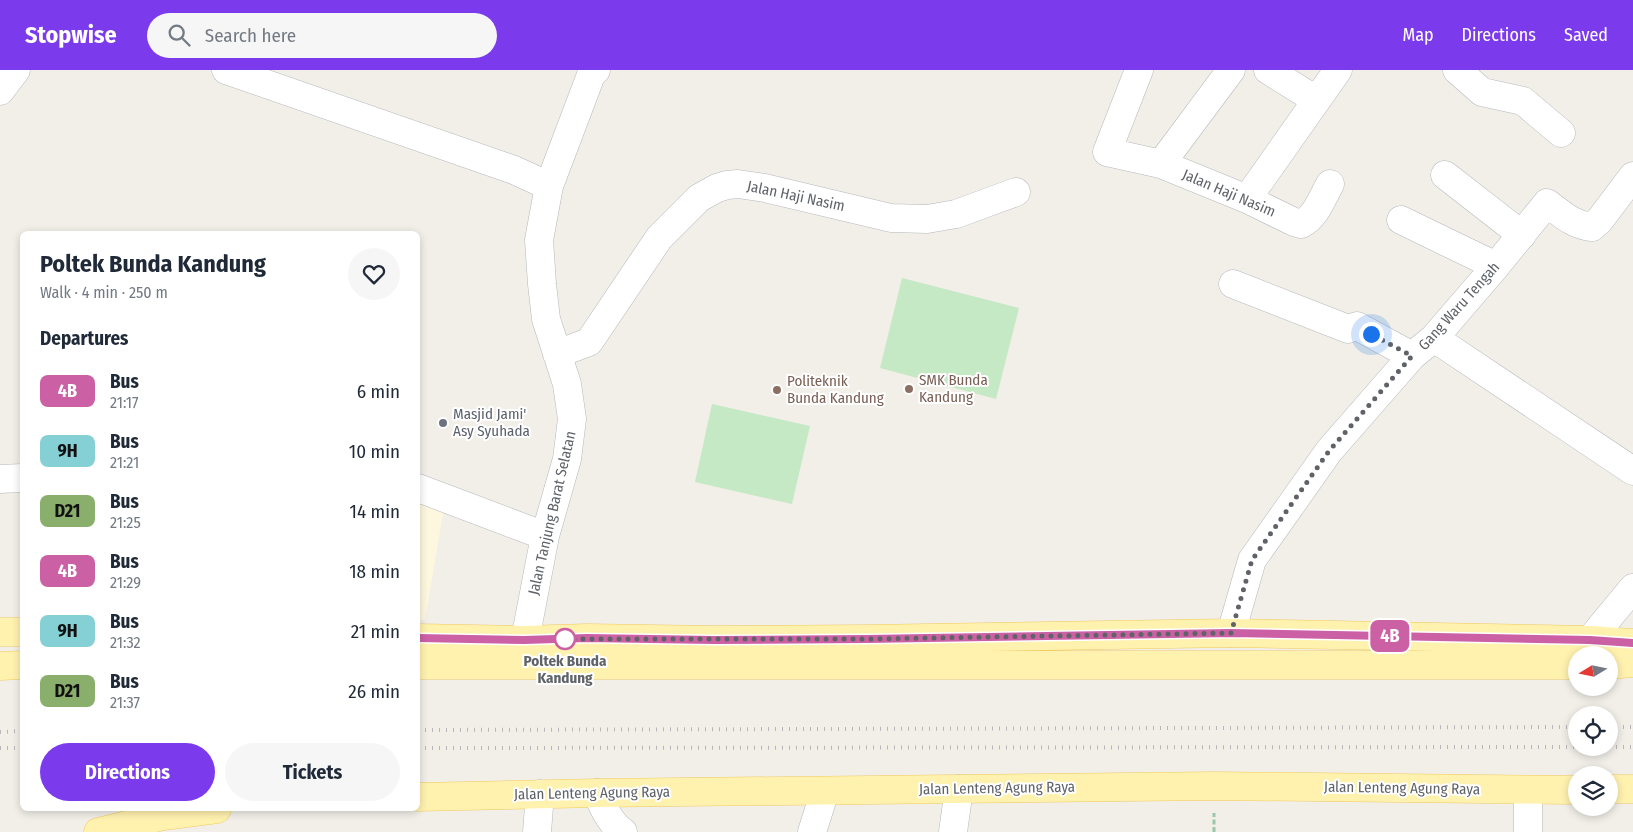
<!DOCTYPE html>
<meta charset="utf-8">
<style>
body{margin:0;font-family:"Fira Sans Condensed",sans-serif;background:#f6f6f7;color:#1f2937;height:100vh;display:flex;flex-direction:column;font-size:19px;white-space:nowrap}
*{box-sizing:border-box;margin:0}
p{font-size:16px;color:#747a83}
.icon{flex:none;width:28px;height:28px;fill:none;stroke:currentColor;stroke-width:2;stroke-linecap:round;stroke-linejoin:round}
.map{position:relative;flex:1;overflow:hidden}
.side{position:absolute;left:20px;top:161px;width:400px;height:580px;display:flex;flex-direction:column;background:#fff;border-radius:8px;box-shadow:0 2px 8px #0003}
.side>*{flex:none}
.badge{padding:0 10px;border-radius:8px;font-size:18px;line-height:32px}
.needle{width:32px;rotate:260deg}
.buttons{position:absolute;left:1568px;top:576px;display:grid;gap:10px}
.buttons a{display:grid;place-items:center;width:50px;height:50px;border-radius:50%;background:#fff;box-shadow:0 2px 8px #0003;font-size:25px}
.you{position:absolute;width:25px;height:25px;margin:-12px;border:4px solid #fff;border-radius:50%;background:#1a73e8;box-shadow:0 0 0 8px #1a73e833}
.map>.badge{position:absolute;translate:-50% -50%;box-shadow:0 0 0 2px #fff}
h2{padding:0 20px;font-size:19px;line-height:45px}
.round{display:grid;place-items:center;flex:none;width:52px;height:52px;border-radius:26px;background:#f6f6f7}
.head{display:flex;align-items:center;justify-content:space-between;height:85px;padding:0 20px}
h1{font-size:24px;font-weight:700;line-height:38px}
.primary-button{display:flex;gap:10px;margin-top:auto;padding:10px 20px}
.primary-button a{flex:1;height:58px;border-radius:30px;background:#7c3aed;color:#fff;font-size:20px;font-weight:700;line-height:58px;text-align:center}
.primary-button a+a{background:#f6f6f7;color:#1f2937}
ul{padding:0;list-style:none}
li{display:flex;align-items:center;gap:15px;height:60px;padding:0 20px}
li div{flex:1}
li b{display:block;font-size:19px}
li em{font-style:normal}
li .badge{min-width:55px;font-weight:700;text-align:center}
header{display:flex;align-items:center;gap:30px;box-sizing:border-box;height:70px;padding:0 25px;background:#7c3aed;color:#fff}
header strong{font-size:24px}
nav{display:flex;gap:28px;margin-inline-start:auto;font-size:18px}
.search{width:350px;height:45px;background:#f6f6f7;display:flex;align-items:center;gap:12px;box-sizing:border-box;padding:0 18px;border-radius:28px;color:#747a83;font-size:19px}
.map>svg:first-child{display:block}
</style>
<header>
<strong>Stopwise</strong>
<div class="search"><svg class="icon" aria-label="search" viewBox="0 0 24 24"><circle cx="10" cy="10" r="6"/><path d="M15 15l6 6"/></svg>Search here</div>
<nav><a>Map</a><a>Directions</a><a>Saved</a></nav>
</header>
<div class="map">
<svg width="1633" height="762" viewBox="0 0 1633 762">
<rect width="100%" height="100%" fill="#f1efe8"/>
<path fill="#fef7e0" d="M418 409 448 414 425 550H418Z"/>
<path fill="#c5e8c5" d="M902 208 1019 238 996 329 880 298Z
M712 334 810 356 792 434 695 412Z"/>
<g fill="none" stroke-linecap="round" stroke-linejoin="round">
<g stroke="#b5b8bc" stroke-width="29">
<path id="minor" d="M226 0 514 100 549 116
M1139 0 1107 82 1161 94 1247 129 1294 152 1301 154C1316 147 1322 128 1330 114
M1268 0 1316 30
M1457 0 1482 22 1523 31 1561 63
M0 21 16 0
M1161 94 1231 0
M1445 105 1522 165
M1247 129 1338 0
M1401 150 1496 196
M1233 214 1348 259 1357 256 1412 286
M1434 268 1633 401
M557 284 589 272 659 168 699 128 717 118 727 115 738 114 765 118 891 148 927 149 956 144 1016 122
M0 409 22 408
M418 418 545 466
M1231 563 1252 490 1329 381 1412 286 1434 268 1496 196 1547 133C1562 144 1573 155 1592 157L1599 151 1633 106
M525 570 545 466 567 389 572 349 567 314 546 249 542 214 539 170 549 116 591 5 596 0
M1590 570 1633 518
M597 723C603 737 610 753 623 762
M537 762 540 724
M812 762 825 721
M953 762 959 719
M1528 762V720"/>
</g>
<g stroke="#f2c960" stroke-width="29">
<path id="major" d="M0 562H22
M418 568 525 570 587 568 714 570 867 569 1231 563 1590 570 1633 573
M418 595H1576
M1609 595 1633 593
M0 596 22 595
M1609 719H1633
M418 727 597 723 1215 716 1576 720
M98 762 163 746 217 739"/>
</g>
<path stroke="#9cc7a9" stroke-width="3" stroke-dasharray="5 2.5" stroke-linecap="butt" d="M1214 762V743"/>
<use href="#minor" stroke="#fff" stroke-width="28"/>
<use href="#major" stroke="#fff2af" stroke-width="28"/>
<path stroke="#b6b7b8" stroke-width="4" stroke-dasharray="1 6" stroke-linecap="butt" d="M1609 657H1633
M418 660 1576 657
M0 662 22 661
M1609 677H1633
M0 678H22
M418 678 1576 677"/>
</g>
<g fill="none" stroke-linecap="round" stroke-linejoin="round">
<g stroke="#fff" stroke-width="11">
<path id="line" d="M418 568 524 570 587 568 714 570 867 569 1231 563 1590 570 1633 573"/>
</g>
<use href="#line" stroke="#cb60a4" stroke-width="8"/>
<path stroke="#5f6368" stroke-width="5" stroke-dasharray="0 9" d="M565 569H867L1231 563 1252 490 1329 381 1412 286 1371 264"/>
</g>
<g fill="#8d6e63" stroke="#fff" stroke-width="2">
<circle cx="909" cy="319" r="5"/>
<circle cx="777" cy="320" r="5"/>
</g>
<circle fill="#6b7280" stroke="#fff" stroke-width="2" cx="443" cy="353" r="5"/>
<circle fill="#fff" stroke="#cb60a4" stroke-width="2.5" cx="565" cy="569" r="10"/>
<g text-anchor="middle" stroke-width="4" stroke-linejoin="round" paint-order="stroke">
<g font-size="15" fill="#5f6368" stroke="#fff">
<text transform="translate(1229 123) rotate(23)" y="5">Jalan Haji Nasim</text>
<text transform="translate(796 126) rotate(12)" y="5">Jalan Haji Nasim</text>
<text transform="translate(1459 236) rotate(-48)" y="5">Gang Waru Tengah</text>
<text transform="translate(552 443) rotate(-77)" y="5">Jalan Tanjung Barat Selatan</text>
<text transform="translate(997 718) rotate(-1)" y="5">Jalan Lenteng Agung Raya</text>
<text transform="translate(1402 718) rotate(1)" y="5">Jalan Lenteng Agung Raya</text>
<text transform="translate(592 723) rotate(-1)" y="5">Jalan Lenteng Agung Raya</text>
</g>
<g font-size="15" fill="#785e54" stroke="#fff" text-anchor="start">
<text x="919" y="315">SMK Bunda<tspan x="919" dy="17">Kandung</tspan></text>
<text x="787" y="316">Politeknik<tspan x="787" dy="17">Bunda Kandung</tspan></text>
</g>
<g font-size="15" fill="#5b616d" stroke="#fff" text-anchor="start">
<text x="453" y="349">Masjid Jami'<tspan x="453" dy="17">Asy Syuhada</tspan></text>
</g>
<g font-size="15" font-weight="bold" fill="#5f6368" stroke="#fff">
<text x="565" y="596">Poltek Bunda<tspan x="565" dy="17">Kandung</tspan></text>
</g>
</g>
</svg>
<div class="buttons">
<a><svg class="needle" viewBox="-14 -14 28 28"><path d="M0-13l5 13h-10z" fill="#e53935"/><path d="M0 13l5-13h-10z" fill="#747a83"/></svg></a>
<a><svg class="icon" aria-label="locate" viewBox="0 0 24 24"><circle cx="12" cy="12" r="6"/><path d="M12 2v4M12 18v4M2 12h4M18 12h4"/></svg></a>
<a><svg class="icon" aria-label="layers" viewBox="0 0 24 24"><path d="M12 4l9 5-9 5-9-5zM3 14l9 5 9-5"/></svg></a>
</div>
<div class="you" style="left:1371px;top:264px"></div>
<b class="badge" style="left:1390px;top:566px;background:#cb60a4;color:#fff">4B</b>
<section class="side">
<div class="head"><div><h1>Poltek Bunda Kandung</h1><p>Walk · 4 min · 250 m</p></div><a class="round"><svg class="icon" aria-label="heart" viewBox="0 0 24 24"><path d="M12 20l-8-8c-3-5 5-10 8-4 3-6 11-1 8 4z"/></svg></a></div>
<h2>Departures</h2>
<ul>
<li><span class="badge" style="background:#cb60a4;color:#fff">4B</span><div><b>Bus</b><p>21:17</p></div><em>6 min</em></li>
<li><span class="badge" style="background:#85d0d5;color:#111">9H</span><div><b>Bus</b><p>21:21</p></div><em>10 min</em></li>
<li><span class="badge" style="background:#8aaf6c;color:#111">D21</span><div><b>Bus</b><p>21:25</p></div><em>14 min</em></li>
<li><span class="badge" style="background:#cb60a4;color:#fff">4B</span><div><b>Bus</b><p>21:29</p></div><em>18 min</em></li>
<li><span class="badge" style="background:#85d0d5;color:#111">9H</span><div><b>Bus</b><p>21:32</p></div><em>21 min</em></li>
<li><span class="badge" style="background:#8aaf6c;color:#111">D21</span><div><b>Bus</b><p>21:37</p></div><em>26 min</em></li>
</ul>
<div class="primary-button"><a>Directions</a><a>Tickets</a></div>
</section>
</div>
